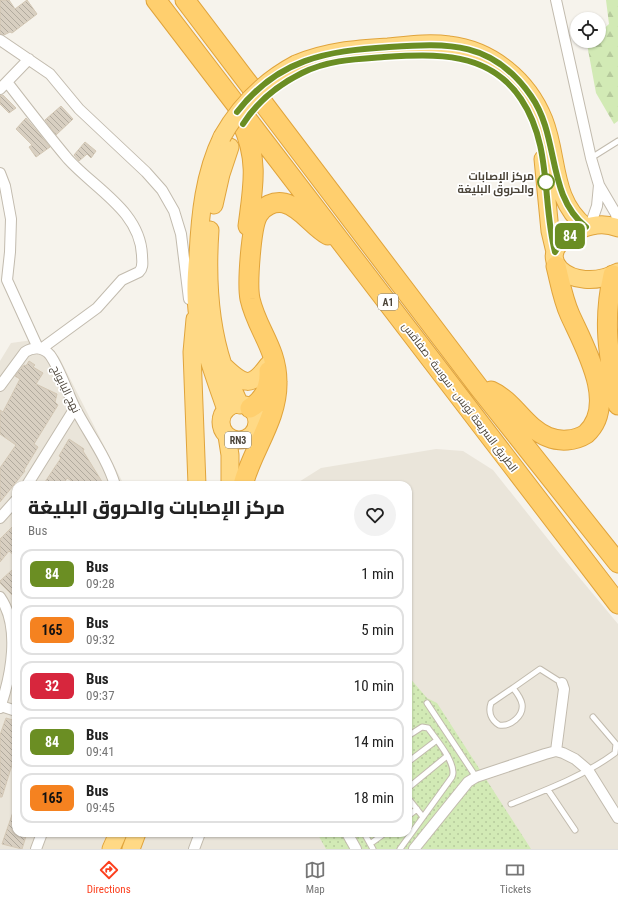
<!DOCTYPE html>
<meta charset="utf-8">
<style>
body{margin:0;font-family:"Roboto Condensed",Cairo,sans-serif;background:#f2f2f2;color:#222;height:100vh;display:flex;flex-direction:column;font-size:15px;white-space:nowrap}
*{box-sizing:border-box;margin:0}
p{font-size:13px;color:#767676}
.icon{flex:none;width:22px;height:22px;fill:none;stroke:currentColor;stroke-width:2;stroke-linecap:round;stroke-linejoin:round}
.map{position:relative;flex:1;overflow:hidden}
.sheet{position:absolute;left:12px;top:481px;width:400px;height:356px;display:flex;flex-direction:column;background:#fff;border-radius:12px;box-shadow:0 1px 3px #0004}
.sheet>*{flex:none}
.badge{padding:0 8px;border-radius:6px;font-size:14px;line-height:26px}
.controls{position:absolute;left:570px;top:12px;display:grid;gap:8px}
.controls a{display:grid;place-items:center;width:36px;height:36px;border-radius:50%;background:#fff;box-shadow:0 1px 3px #0004;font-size:20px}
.map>.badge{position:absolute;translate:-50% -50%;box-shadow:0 0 0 2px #fff}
.round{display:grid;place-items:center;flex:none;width:42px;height:42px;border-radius:21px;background:#f2f2f2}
.headline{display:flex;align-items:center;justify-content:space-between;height:68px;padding:0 16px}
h1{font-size:19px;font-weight:800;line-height:30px}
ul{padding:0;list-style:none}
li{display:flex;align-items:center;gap:12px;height:50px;margin:0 8px 6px;padding:0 8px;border:2px solid #e0e0e0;border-radius:12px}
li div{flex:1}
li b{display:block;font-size:15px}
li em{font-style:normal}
li .badge{min-width:44px;font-weight:700;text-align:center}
.dock{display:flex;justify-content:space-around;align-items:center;height:56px;border-top:1px solid #e0e0e0;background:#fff;font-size:11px;color:#767676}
.dock a{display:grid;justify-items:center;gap:2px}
.dock .current{color:#fc3f1d}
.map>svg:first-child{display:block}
</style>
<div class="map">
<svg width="618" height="849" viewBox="0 0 618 849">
<defs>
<pattern id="grass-dots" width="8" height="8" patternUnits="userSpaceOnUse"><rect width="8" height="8" fill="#d2eab5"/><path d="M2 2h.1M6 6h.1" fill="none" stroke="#b6ca9c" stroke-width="1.8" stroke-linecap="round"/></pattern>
<pattern id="forest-firs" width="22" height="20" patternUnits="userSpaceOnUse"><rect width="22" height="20" fill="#d2eab5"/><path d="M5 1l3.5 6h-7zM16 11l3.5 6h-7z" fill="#b6ca9c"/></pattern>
<pattern id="building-back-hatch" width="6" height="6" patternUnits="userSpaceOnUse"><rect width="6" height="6" fill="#d8cfc1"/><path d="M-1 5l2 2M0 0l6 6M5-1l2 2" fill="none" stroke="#b1aa9e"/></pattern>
</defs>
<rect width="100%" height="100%" fill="#f6f3ec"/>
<path fill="#eae5da" d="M40 339 59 357 124 485H16V833H107L101 849H0V361L11 343Z
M436 449 463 451 493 470 559 553 618 624V849H122L129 833H408V485H294L321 468Z"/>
<path fill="url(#grass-dots)" d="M408 676 427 698 437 703 531 849H326L317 833H408Z"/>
<path fill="url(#forest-firs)" d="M606 0H618V121L614 124 596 93 587 44 590 41H599V33L609 24Z"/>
<path fill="url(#building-back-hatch)" stroke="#d3c7b4" d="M0 0H9L15 9 27 0 37 14 12 33 10 32 4 35 0 34Z
M0 95H3L16 108 9 113 0 104Z
M61 106 73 119 56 135 45 120Z
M26 118 50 147 36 157 29 147 32 145 16 129Z
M85 142 96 151 91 158 87 154 79 161 74 155Z
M29 361 35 365 33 367 43 373 36 384 57 394 55 402 58 405 34 444 38 447 24 470 25 471 0 502V468L16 445 0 434V410L3 412 20 379 15 376 24 365 26 366Z
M69 439 84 449 83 451 104 485H78L67 478 63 485H43L61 458 59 456Z
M16 523V557L9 551 0 562V539Z
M12 570 16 574V592L12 595 0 583V581Z
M6 718 16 721V752L2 797H0V735Z
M14 809H16V833H27L22 849 2 844Z"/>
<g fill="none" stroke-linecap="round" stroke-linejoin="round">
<g stroke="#c2bbae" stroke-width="7">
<path id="service" d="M591 158 618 141
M513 688C517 693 521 698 522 704 524 716 510 727 499 725 491 720 488 712 491 703Z
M513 688 540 669 562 683
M427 703 476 777
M408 762 437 740
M408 788 447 756
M548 790 575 830
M408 798 423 817
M511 804C546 790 584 776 615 753L616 744 593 717
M408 816 417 809
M364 833 373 849
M370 844 385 833
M400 849 452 777C458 765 436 739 428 728L422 727 408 736"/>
</g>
<g stroke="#c2bbae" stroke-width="12">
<path id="minor" d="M556 0 591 158 599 185 616 214 618 228
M0 40 50 74 79 109 146 172 162 190 174 211 181 234 189 299
M7 82C27 108 47 134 68 159 95 189 140 211 142 255 142 262 144 267 139 272L122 280 97 308 41 349
M0 89 29 59
M0 173 5 186 11 219 10 252 7 280 38 348
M590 226 597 206 599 185
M0 386 25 352C33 347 43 347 50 355 60 369 67 392 75 408 88 433 107 458 115 485
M27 485 75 408
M0 518 16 500
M0 597C21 627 11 676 0 708
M1 706 16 711
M556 751 564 689 562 683
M347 833 356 849
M36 849 42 833
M194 849 200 833
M414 849 468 782 476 777 545 754 556 751 563 753 575 759 588 770 618 818"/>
</g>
<g stroke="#e0a43c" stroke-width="19">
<path id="trunk" d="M296 64C326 51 356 49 388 47 408 45 429 42 449 45 492 50 528 80 544 120 559 158 551 199 586 227
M222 137C204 174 200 215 198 256 196 274 195 292 197 310 202 344 215 378 226 410
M543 159 550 231 555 252
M214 205 221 174 230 147
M618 228C606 223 594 224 582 229 521 254 573 297 618 272
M210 230C207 274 209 323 223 365 227 378 234 391 240 405
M195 319 192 352 197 485
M225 367C244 385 251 388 268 365
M221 422a18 18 0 1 1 36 0a18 18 0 1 1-36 0Z
M227 436 230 455V485
M111 849 118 833
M131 849 137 833"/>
</g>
<g stroke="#e0a43c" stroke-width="21">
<path id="motorway" d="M156 0 618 604
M185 0 480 389 618 563
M242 123C259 160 253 187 248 226
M613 275C602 323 609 357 618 405
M491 391C514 401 525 428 548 437 560 442 575 441 586 434 618 405 585 348 570 315 563 300 560 282 556 266
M250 408C264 400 270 388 269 371
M243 485C252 450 278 419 277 382 277 348 257 330 250 299 247 284 251 227 258 215 263 206 274 201 284 203 301 207 313 227 328 235"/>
</g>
<use href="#service" stroke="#fff" stroke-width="5"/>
<use href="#minor" stroke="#fff" stroke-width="10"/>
<use href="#trunk" stroke="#ffd985" stroke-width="17"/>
<use href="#motorway" stroke="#ffcf6e" stroke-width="19"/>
<g stroke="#e0a43c" stroke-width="19" stroke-linecap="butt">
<path id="trunk-bridge" d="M222 137C240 105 264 81 296 64"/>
</g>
<use href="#trunk-bridge" stroke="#ffd985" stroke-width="17"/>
</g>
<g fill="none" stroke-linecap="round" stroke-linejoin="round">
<g stroke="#fff" stroke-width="9">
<path id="line" d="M237 112C278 59 326 51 389 47 449 43 493 41 531 96 560 137 546 195 586 227L562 241 555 252C542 202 552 145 521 99 489 51 436 54 384 57 356 59 328 60 302 73 278 85 257 102 243 124"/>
</g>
<use href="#line" stroke="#6b8e23" stroke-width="6"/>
</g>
<circle fill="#fff" stroke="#6b8e23" stroke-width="2" cx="546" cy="182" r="8"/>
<g text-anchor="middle" stroke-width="3.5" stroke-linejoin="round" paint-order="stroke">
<g fill="#fff" stroke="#817c74" stroke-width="1">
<rect x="378" y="294" width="20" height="16" rx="3"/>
<rect x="225" y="432" width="26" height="16" rx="3"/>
</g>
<g font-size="10" font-weight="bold" fill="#4b4439">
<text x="388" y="306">A1</text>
<text x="238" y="444">RN3</text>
</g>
<g font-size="11" font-weight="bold" fill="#4b4439" stroke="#fff" text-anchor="end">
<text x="534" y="180">مركز الإصابات<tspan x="534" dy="13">والحروق البليغة</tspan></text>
</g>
<g font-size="11" fill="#4b4439" stroke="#fff">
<text transform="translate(66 389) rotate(64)" y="4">نهج البابونج</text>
<text transform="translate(460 397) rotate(53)" y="4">الطريق السريعة تونس - سوسة - صفاقس</text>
</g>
</g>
</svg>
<div class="controls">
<a><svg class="icon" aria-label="locate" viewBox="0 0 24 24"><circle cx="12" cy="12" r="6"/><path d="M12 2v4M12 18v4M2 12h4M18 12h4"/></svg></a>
</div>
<b class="badge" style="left:570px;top:236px;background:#6b8e23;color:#fff">84</b>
<section class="sheet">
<div class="headline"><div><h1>مركز الإصابات والحروق البليغة</h1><p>Bus</p></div><a class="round"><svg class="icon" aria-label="heart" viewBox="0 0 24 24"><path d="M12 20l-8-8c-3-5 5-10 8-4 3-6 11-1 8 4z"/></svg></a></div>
<ul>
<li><span class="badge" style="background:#6b8e23;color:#fff">84</span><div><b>Bus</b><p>09:28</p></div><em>1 min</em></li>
<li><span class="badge" style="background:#f58220;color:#111">165</span><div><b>Bus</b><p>09:32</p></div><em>5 min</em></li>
<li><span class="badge" style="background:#d7263d;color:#fff">32</span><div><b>Bus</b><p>09:37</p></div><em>10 min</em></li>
<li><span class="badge" style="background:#6b8e23;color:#fff">84</span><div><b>Bus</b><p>09:41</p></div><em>14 min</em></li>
<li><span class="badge" style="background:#f58220;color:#111">165</span><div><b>Bus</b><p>09:45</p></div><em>18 min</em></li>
</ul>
</section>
</div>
<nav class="dock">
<a class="current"><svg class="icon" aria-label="directions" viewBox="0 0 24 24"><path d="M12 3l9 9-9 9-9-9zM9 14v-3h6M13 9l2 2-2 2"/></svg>Directions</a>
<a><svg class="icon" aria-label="map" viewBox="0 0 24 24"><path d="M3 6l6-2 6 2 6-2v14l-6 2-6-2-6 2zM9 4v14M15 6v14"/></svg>Map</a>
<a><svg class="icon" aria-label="tickets" viewBox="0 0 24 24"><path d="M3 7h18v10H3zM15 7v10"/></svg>Tickets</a>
</nav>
